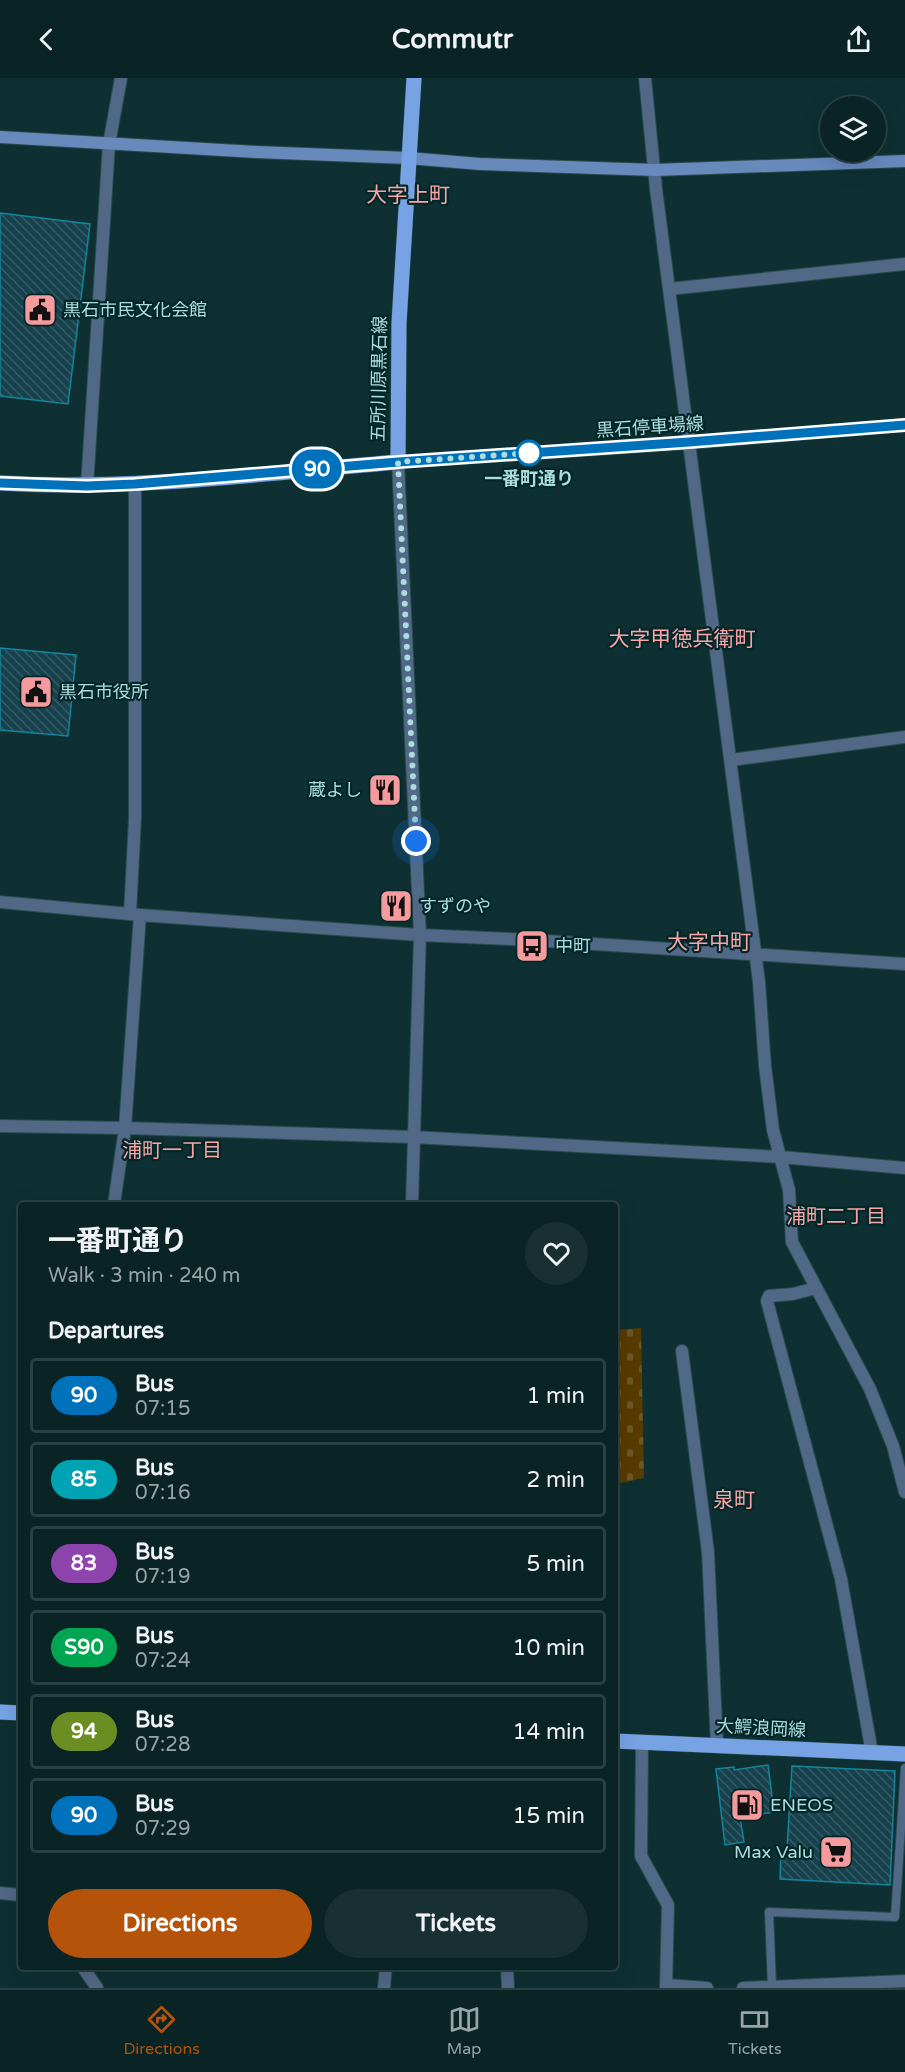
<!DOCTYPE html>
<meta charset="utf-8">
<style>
body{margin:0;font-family:"Varela Round","Noto Sans JP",sans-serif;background:#183032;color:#f1f3f6;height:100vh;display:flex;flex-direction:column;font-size:22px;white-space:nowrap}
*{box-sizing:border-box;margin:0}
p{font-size:20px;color:#99a4a7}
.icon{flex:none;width:33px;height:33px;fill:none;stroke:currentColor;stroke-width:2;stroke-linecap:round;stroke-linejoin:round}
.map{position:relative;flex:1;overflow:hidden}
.details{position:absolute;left:18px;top:1124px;width:600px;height:768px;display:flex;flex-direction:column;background:#0a2426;border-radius:6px;box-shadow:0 6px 24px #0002,0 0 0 2px #2a4143}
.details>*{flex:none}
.badge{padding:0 12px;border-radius:20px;font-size:21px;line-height:39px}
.fabs{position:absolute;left:820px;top:18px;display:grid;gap:12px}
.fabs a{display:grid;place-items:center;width:66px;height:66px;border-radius:50%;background:#0a2426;box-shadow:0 6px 24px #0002,0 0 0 2px #2a4143;font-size:30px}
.you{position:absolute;width:30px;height:30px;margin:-15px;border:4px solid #fff;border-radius:50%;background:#1a73e8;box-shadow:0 0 0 9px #1a73e833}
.map>.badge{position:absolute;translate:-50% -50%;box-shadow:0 0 0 3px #fff}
h2{padding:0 30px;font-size:22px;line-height:54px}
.round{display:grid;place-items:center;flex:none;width:63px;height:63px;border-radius:32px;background:#183032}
.head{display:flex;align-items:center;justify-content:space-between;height:102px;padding:0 30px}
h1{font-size:28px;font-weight:700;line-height:45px}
.button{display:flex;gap:12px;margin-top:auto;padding:12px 30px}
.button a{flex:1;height:69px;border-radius:36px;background:#b45309;color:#fff;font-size:24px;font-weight:700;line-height:69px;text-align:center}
.button a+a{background:#183032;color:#f1f3f6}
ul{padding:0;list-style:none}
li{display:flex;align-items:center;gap:18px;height:75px;margin:0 12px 9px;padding:0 18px;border:3px solid #2a4143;border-radius:6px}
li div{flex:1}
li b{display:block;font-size:22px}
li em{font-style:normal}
li .badge{min-width:66px;font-weight:700;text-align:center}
header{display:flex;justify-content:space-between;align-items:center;height:78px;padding:0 30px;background:#0a2426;font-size:27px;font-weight:700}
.tabs{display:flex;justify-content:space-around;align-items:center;height:84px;border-top:2px solid #2a4143;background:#0a2426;font-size:16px;color:#99a4a7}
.tabs a{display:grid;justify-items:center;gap:3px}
.tabs .on{color:#b45309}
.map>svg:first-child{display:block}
</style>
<header><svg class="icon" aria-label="back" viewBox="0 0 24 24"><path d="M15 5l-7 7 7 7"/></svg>Commutr<svg class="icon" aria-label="share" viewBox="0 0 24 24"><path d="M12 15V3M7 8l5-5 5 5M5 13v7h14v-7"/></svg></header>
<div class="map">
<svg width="905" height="1910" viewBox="0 0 905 1910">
<defs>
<pattern id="cemetery-stones" width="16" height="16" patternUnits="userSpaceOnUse" patternTransform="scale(1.5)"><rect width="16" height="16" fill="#573b01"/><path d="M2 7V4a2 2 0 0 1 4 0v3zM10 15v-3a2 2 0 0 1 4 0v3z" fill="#6c5726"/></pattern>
<pattern id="building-back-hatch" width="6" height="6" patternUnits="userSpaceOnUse" patternTransform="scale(1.5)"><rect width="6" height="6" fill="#16414d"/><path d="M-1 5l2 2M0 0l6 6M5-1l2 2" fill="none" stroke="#355c66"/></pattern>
</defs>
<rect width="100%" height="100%" fill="#0e3032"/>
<path fill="url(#cemetery-stones)" d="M641 1250 644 1400 615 1406V1252Z"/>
<path fill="url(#building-back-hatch)" stroke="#14859e" stroke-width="1.5" d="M0 135 90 146 68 326 0 318Z
M0 570 76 577 68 658 0 652Z
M768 1687 774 1734 740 1739 744 1764 725 1767 716 1691 734 1689V1692Z
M792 1688 895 1693 890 1807 780 1801 781 1773 787 1772Z"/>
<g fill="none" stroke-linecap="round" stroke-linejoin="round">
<g stroke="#274c4d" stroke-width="10">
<path id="lane" d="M772 1909 769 1834 895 1839 905 1690"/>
</g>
<g stroke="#274c4d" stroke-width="14">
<path id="street" d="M645 0 656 111 759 904 765 988 773 1052 789 1112 792 1164 870 1311 893 1368 905 1414
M669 211 905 186
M398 384 420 857 412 1126
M87 408 109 66 121 0
M731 682 905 659
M0 824 140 837 420 857 532 862 905 886
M130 836 135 740V406
M0 1048 125 1050 413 1059 781 1079 905 1090
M114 1126 125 1050 140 837
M816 1210 793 1216 769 1218 767 1223 841 1501 872 1675
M682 1273 708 1474 717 1668
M642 1664 641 1778 668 1827 666 1910
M0 1815 21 1817
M82 1888 97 1910
M507 1888 508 1910
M667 1907 707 1910
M384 1910 386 1888
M743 1910 905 1903"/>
</g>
<g stroke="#274c4d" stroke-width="14">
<path id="secondary" d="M0 59 256 74 408 80 480 86 655 92 905 83
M398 384 689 365 905 347"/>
</g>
<g stroke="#274c4d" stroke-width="16">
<path id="primary" d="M0 405C133 413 266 395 398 384L399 245 414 0
M0 1634 21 1635
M615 1663 905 1676"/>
</g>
<use href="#lane" stroke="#526887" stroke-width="8"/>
<use href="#street" stroke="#526887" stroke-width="12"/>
<use href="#secondary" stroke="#6789bc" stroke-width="12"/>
<use href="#primary" stroke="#77a3e5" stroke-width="15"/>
</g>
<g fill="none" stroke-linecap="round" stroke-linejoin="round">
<g stroke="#fff" stroke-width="14">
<path id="line" d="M0 405 87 408 135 406 398 384 689 364 905 347"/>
</g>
<use href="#line" stroke="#0072bc" stroke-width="9"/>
<path stroke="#acdcdd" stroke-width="6" stroke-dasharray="0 10.8" d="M416 763 398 384 531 375H529"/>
</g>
<defs>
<g id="civic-square" transform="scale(1.725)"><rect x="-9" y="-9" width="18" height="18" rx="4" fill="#f59b9d" stroke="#032628"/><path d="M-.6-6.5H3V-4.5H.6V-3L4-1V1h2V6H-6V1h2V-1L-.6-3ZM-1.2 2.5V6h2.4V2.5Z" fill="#111"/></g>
<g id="restaurant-square" transform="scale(1.725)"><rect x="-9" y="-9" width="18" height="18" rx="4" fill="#f59b9d" stroke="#032628"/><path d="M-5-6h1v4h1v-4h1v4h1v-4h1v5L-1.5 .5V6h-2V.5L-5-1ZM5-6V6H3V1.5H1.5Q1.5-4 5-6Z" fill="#111"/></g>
<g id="bus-square" transform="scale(1.725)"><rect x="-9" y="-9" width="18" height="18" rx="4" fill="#f59b9d" stroke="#032628"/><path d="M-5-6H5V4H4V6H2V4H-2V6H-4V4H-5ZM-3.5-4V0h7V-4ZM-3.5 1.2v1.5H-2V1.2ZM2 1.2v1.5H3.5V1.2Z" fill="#111"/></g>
<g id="fuel-square" transform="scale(1.725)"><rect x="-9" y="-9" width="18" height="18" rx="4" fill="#f59b9d" stroke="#032628"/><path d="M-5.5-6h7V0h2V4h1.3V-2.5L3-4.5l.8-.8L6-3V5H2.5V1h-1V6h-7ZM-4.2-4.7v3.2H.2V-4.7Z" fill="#111"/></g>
<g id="supermarket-square" transform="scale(1.725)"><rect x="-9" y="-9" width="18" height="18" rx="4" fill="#f59b9d" stroke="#032628"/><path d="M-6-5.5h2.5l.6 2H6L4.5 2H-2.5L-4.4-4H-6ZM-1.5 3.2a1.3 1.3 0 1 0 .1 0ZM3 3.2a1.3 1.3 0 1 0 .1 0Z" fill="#111"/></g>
</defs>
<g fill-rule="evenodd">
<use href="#civic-square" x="40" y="232"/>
<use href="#civic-square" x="36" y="614"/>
<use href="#restaurant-square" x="385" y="712"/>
<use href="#restaurant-square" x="396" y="828"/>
<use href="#bus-square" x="532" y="868"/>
<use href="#fuel-square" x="747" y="1727"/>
<use href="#supermarket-square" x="836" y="1774"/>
</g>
<circle fill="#fff" stroke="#0072bc" stroke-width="3" cx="529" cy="375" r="12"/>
<g text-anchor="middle" stroke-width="4.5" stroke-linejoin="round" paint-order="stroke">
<g font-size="18" fill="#acdcdd" stroke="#032628" text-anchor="start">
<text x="63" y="238">黒石市民文化会館</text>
<text x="59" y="620">黒石市役所</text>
<text x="362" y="718" text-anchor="end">蔵よし</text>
<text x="419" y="834">すずのや</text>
<text x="555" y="874">中町</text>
<text x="770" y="1733">ENEOS</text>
<text x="813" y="1780" text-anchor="end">Max Valu</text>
</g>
<g font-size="18" fill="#acdcdd" stroke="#032628">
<text transform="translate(379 301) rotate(-89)" y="6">五所川原黒石線</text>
<text transform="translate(650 349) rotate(-4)" y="6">黒石停車場線</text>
<text transform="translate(761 1650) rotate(3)" y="6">大鰐浪岡線</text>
</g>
<g font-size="18" font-weight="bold" fill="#acdcdd" stroke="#032628">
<text x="529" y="407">一番町通り</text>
</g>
<g font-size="20" fill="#f9a5a6" stroke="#032628">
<text x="172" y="1079">浦町一丁目</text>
<text x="836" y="1145">浦町二丁目</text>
</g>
<g font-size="21" fill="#f9a5a6" stroke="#032628">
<text x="408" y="124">大字上町</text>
<text x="682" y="568">大字甲徳兵衛町</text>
<text x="709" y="871">大字中町</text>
<text x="734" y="1429">泉町</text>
</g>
</g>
</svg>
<div class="fabs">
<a><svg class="icon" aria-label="layers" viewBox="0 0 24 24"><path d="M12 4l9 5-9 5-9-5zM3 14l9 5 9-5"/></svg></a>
</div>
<div class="you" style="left:416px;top:763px"></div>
<b class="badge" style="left:317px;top:391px;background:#0072bc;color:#fff">90</b>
<section class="details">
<div class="head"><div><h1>一番町通り</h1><p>Walk · 3 min · 240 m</p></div><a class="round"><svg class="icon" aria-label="heart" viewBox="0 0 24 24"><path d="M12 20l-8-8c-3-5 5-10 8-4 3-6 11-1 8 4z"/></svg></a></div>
<h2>Departures</h2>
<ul>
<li><span class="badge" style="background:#0072bc;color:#fff">90</span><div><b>Bus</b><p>07:15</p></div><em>1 min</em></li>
<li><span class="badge" style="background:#00a3b4;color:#fff">85</span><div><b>Bus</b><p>07:16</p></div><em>2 min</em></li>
<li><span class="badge" style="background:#8e44ad;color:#fff">83</span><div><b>Bus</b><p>07:19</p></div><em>5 min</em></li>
<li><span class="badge" style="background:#00a651;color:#fff">S90</span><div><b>Bus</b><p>07:24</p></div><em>10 min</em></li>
<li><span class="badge" style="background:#6b8e23;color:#fff">94</span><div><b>Bus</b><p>07:28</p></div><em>14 min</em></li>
<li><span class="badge" style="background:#0072bc;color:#fff">90</span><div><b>Bus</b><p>07:29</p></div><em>15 min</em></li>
</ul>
<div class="button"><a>Directions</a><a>Tickets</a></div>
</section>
</div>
<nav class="tabs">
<a class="on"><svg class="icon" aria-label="directions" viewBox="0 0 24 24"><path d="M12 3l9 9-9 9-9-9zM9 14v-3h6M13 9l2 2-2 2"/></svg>Directions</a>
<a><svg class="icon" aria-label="map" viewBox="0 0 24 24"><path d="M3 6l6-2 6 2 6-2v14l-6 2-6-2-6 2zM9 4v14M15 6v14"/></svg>Map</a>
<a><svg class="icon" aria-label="tickets" viewBox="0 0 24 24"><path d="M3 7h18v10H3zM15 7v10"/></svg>Tickets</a>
</nav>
